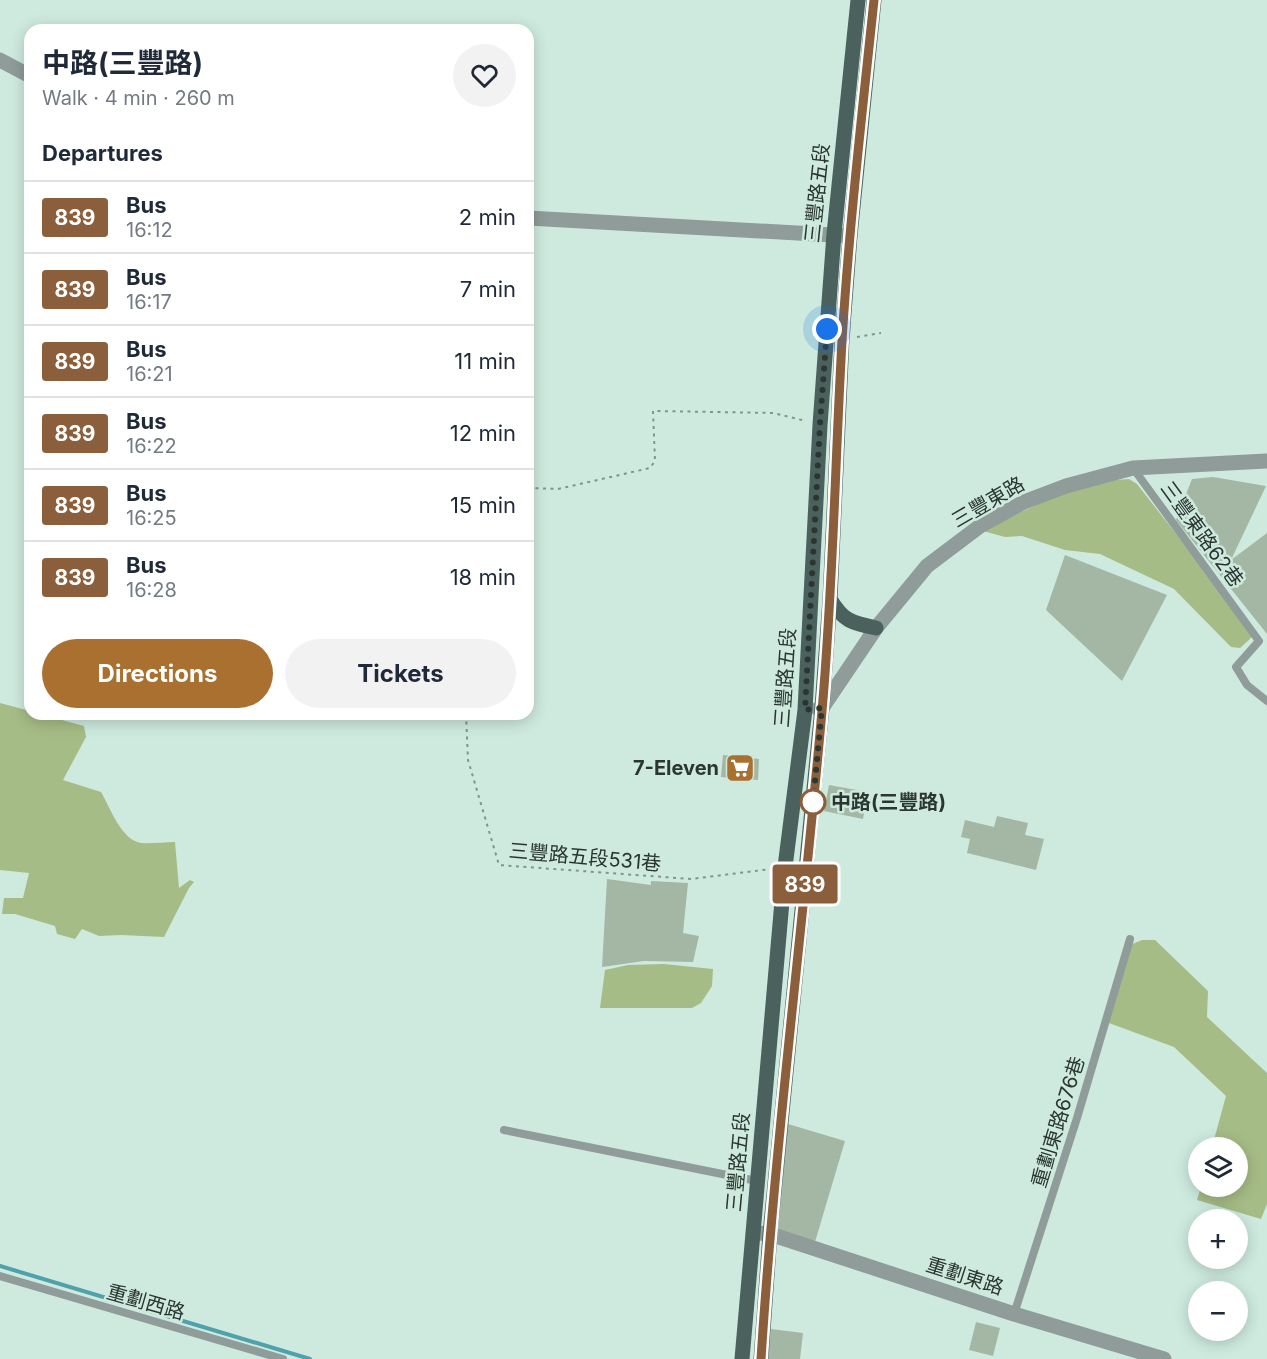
<!DOCTYPE html>
<meta charset="utf-8">
<style>
body{margin:0;font-family:Inter,"Noto Sans TC",sans-serif;background:#f2f2f3;color:#1f2937;height:100vh;display:flex;flex-direction:column;font-size:22px;white-space:nowrap}
*{box-sizing:border-box;margin:0}
p{font-size:20px;color:#747a83}
.icon{flex:none;width:33px;height:33px;fill:none;stroke:currentColor;stroke-width:2;stroke-linecap:round;stroke-linejoin:round}
.map{position:relative;flex:1;overflow:hidden}
.panel{position:absolute;left:24px;top:24px;width:510px;height:696px;display:flex;flex-direction:column;background:#fff;border-radius:18px;box-shadow:0 3px 15px #0003}
.panel>*{flex:none}
.badge{padding:0 12px;border-radius:4px;font-size:21px;line-height:39px}
.buttons{position:absolute;left:1188px;top:1137px;display:grid;gap:12px}
.buttons a{display:grid;place-items:center;width:60px;height:60px;border-radius:50%;background:#fff;box-shadow:0 3px 15px #0003;font-size:30px}
.you{position:absolute;width:30px;height:30px;margin:-15px;border:4px solid #fff;border-radius:50%;background:#1a73e8;box-shadow:0 0 0 9px #1a73e833}
.map>.badge{position:absolute;translate:-50% -50%;box-shadow:0 0 0 3px #fff}
h2{padding:0 18px;font-size:22px;line-height:54px}
.round{display:grid;place-items:center;flex:none;width:63px;height:63px;border-radius:32px;background:#f2f2f3}
.head{display:flex;align-items:center;justify-content:space-between;height:102px;padding:0 18px}
h1{font-size:28px;font-weight:700;line-height:45px}
.primary-button{display:flex;gap:12px;margin-top:auto;padding:12px 18px}
.primary-button a{flex:1;height:69px;border-radius:36px;background:#aa7030;color:#fff;font-size:24px;font-weight:700;line-height:69px;text-align:center}
.primary-button a+a{background:#f2f2f3;color:#1f2937}
ul{padding:0;list-style:none}
li{display:flex;align-items:center;gap:18px;height:72px;padding:0 18px;border-top:2px solid #e0e1e3}
li div{flex:1}
li b{display:block;font-size:22px}
li em{font-style:normal}
li .badge{min-width:66px;font-weight:700;text-align:center}
.map>svg:first-child{display:block}
</style>
<div class="map">
<svg width="1267" height="1359" viewBox="0 0 1267 1359">
<rect width="100%" height="100%" fill="#ceeade"/>
<path fill="#a6bc86" d="M1129 479 1137 484 1252 631V637L1240 648 1231 647 1174 589 1100 554 1065 550 1022 536 1005 537 983 531C1029 509 1076 481 1129 479Z
M0 703 30 711V714H40L84 726 86 737 63 780 101 792C110 807 121 840 141 843 152 844 164 842 175 842L179 888 190 880 194 882 189 888 164 937 121 935 99 936 82 929 75 939 57 934 55 926 15 914H2L4 898H23L29 873 0 870Z
M1142 940H1155L1208 991 1207 1017 1267 1073V1204L1261 1219 1197 1200 1201 1187 1238 1186V1148L1212 1147 1226 1096 1174 1047 1109 1023V1009L1128 946Z
M664 964 713 969 712 986 701 1003 692 1008H600L605 970 628 965Z"/>
<g fill="none" stroke-linecap="round" stroke-linejoin="round">
<path stroke="#4fa1ab" stroke-width="4" d="M0 1266 310 1359"/>
</g>
<path fill="#a4b7a4" d="M1213 477 1266 486 1231 560 1267 533V634L1176 520 1192 479Z
M1065 555 1167 595 1122 681 1046 610Z
M723 755 759 759 758 780 721 777Z
M829 785 868 792 863 819 824 811Z
M997 816 1028 823 1025 835 1044 839 1036 870 967 853 970 839 961 837 965 820 994 827Z
M607 879 651 885V881L688 883 683 933 699 936 693 962 644 961 602 967Z
M788 1124 845 1141 815 1242 778 1232Z
M976 1322 1000 1328 993 1356 969 1350Z
M771 1329 803 1333 800 1359H768Z"/>
<g fill="none" stroke-linecap="round" stroke-linejoin="round">
<path stroke="#80948c" stroke-width="2" stroke-dasharray="3 4.5" stroke-linecap="butt" d="M857 337 881 333
M528 488 558 489 650 468 655 461 653 411 773 413 806 421
M466 714 468 760 499 865 691 879 771 869"/>
<path stroke="#8f9c9a" stroke-width="8" d="M1133 468 1259 641 1236 667 1247 685 1267 701
M504 1130 757 1181
M0 1276 283 1359
M1014 1314 1077 1118 1130 939"/>
<path stroke="#8f9c9a" stroke-width="15" d="M818 709 822 708 876 628 927 566 980 526 1024 502 1066 486 1133 468 1267 461"/>
<path stroke="#8f9c9a" stroke-width="15" d="M0 60 30 76
M528 218 850 236
M757 1233 770 1234 1014 1314 1164 1359"/>
<path stroke="#4a615e" stroke-width="15" d="M830 599C843 621 852 623 876 628
M742 1359 785 867 805 710 820 425 834 234 858 0
M761 1359 770 1234 822 708 830 599 842 339 850 236 874 0"/>
</g>
<g fill="none" stroke-linecap="round" stroke-linejoin="round">
<g stroke="#fff" stroke-width="14">
<path id="line" d="M761 1359C775 1142 803 927 822 711 833 588 835 464 842 341 849 227 862 114 874 0"/>
</g>
<use href="#line" stroke="#8b5e3c" stroke-width="9"/>
<path stroke="#2b3631" stroke-width="6" stroke-dasharray="0 10.8" d="M813 802 822 708 805 710 820 424 827 329"/>
</g>
<defs>
<g id="supermarket-square" transform="scale(1.5)"><rect x="-9" y="-9" width="18" height="18" rx="4" fill="#aa7030" stroke="#ceeade"/><path d="M-6-5.5h2.5l.6 2H6L4.5 2H-2.5L-4.4-4H-6ZM-1.5 3.2a1.3 1.3 0 1 0 .1 0ZM3 3.2a1.3 1.3 0 1 0 .1 0Z" fill="#fff"/></g>
</defs>
<g fill-rule="evenodd">
<use href="#supermarket-square" x="740" y="768"/>
</g>
<circle fill="#fff" stroke="#8b5e3c" stroke-width="3" cx="813" cy="802" r="12"/>
<g text-anchor="middle" stroke-width="5" stroke-linejoin="round" paint-order="stroke">
<g font-size="20" fill="#2b3631" stroke="#ceeade">
<text transform="translate(817 193) rotate(-84)" y="7">三豐路五段</text>
<text transform="translate(988 502) rotate(-30)" y="7">三豐東路</text>
<text transform="translate(1202 534) rotate(54)" y="7">三豐東路62巷</text>
<text transform="translate(785 678) rotate(-86)" y="7">三豐路五段</text>
<text transform="translate(585 857) rotate(5)" y="7">三豐路五段531巷</text>
<text transform="translate(1058 1122) rotate(-73)" y="7">重劃東路676巷</text>
<text transform="translate(738 1162) rotate(-85)" y="7">三豐路五段</text>
<text transform="translate(965 1276) rotate(18)" y="7">重劃東路</text>
<text transform="translate(146 1302) rotate(16)" y="7">重劃西路</text>
</g>
<g font-size="20" font-weight="bold" fill="#2b3631" stroke="#ceeade" text-anchor="end">
<text x="719" y="775">7-Eleven</text>
</g>
<g font-size="20" font-weight="bold" fill="#2b3631" stroke="#ceeade" text-anchor="start">
<text x="831" y="809">中路(三豐路)</text>
</g>
</g>
</svg>
<div class="buttons">
<a><svg class="icon" aria-label="layers" viewBox="0 0 24 24"><path d="M12 4l9 5-9 5-9-5zM3 14l9 5 9-5"/></svg></a>
<a>+</a>
<a>−</a>
</div>
<div class="you" style="left:827px;top:329px"></div>
<b class="badge" style="left:805px;top:884px;background:#8b5e3c;color:#fff">839</b>
<section class="panel">
<div class="head"><div><h1>中路(三豐路)</h1><p>Walk · 4 min · 260 m</p></div><a class="round"><svg class="icon" aria-label="heart" viewBox="0 0 24 24"><path d="M12 20l-8-8c-3-5 5-10 8-4 3-6 11-1 8 4z"/></svg></a></div>
<h2>Departures</h2>
<ul>
<li><span class="badge" style="background:#8b5e3c;color:#fff">839</span><div><b>Bus</b><p>16:12</p></div><em>2 min</em></li>
<li><span class="badge" style="background:#8b5e3c;color:#fff">839</span><div><b>Bus</b><p>16:17</p></div><em>7 min</em></li>
<li><span class="badge" style="background:#8b5e3c;color:#fff">839</span><div><b>Bus</b><p>16:21</p></div><em>11 min</em></li>
<li><span class="badge" style="background:#8b5e3c;color:#fff">839</span><div><b>Bus</b><p>16:22</p></div><em>12 min</em></li>
<li><span class="badge" style="background:#8b5e3c;color:#fff">839</span><div><b>Bus</b><p>16:25</p></div><em>15 min</em></li>
<li><span class="badge" style="background:#8b5e3c;color:#fff">839</span><div><b>Bus</b><p>16:28</p></div><em>18 min</em></li>
</ul>
<div class="primary-button"><a>Directions</a><a>Tickets</a></div>
</section>
</div>
